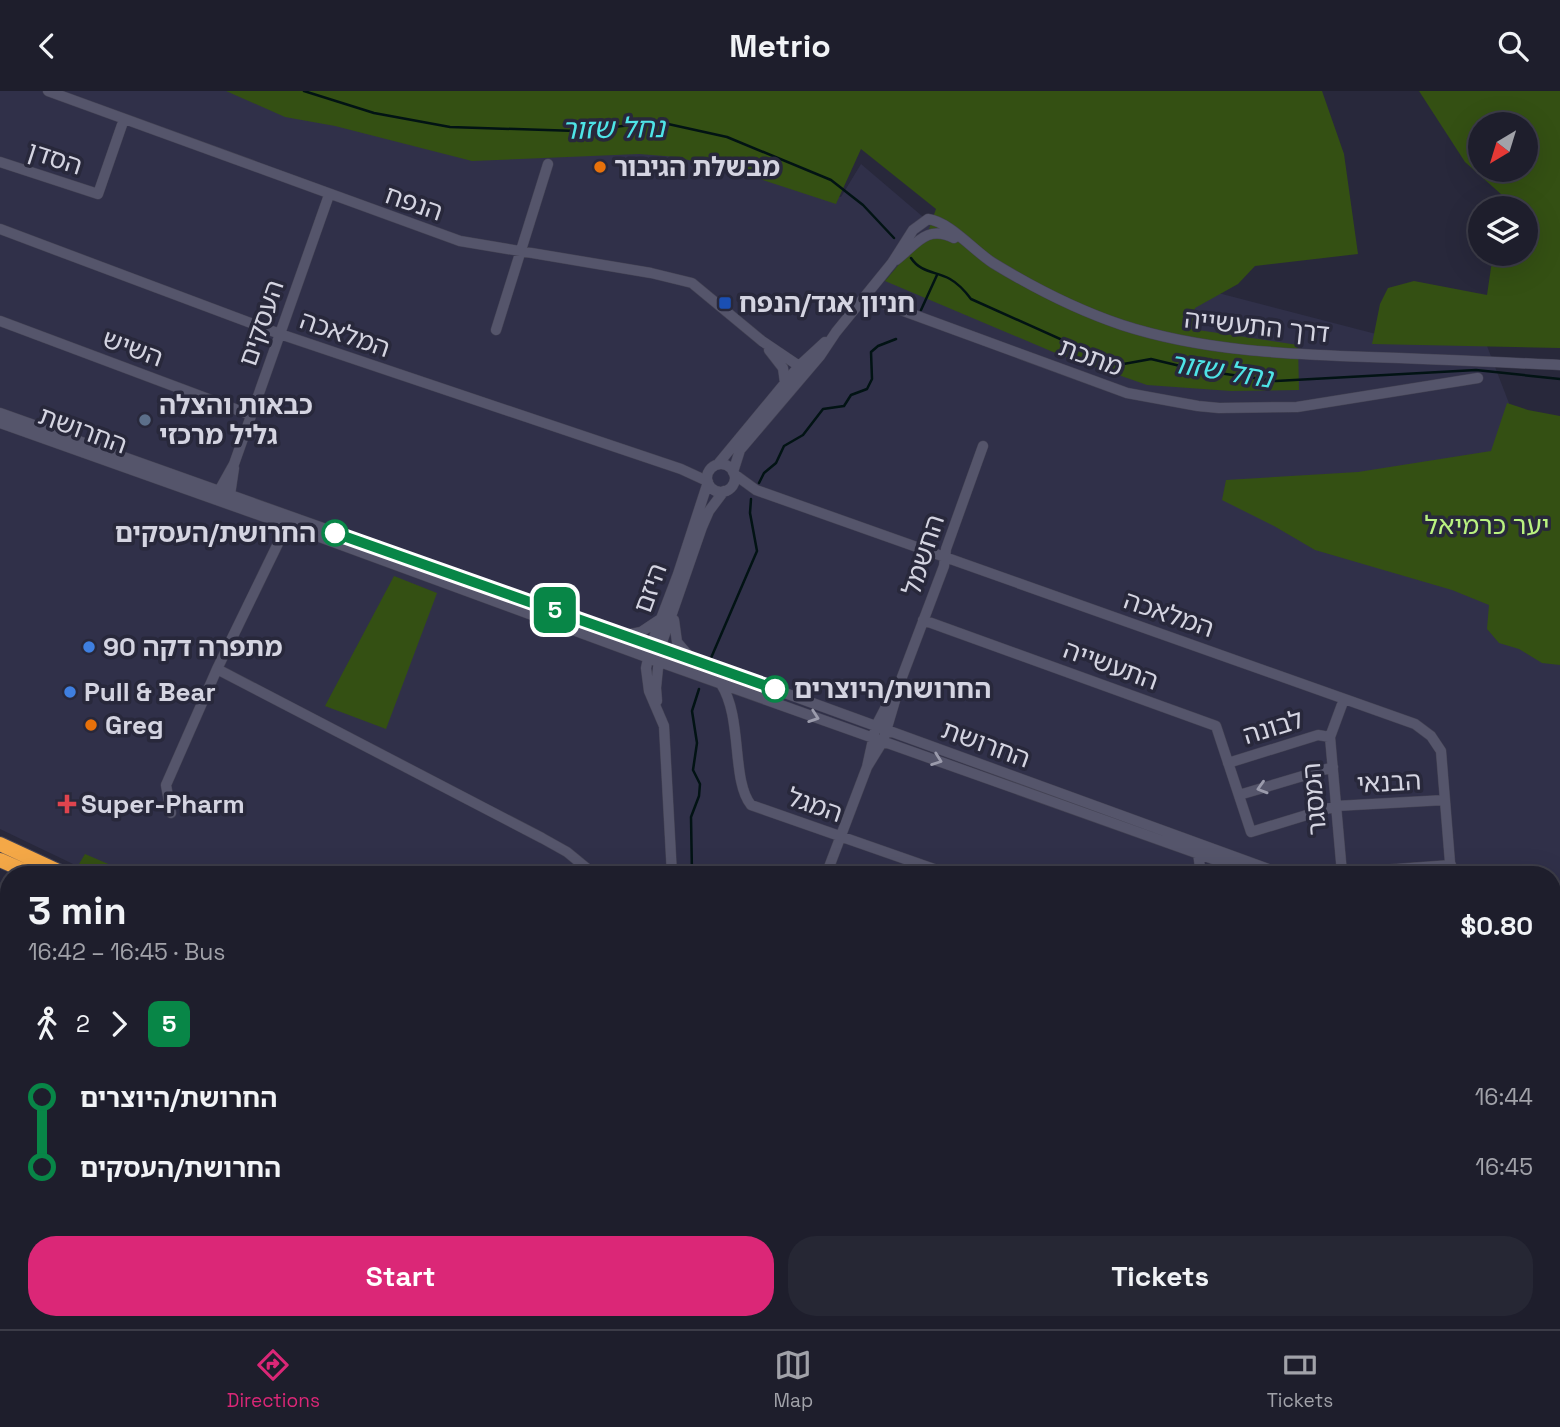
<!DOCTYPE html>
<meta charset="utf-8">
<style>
body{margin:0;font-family:"Space Grotesk","Noto Sans Hebrew",sans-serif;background:#262734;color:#f1f3f6;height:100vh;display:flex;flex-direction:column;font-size:26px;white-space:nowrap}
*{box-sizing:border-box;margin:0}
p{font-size:23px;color:#a1a2a9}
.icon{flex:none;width:38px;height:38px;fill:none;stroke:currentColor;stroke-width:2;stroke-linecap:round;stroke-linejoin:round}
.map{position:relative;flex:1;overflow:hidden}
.drawer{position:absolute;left:0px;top:775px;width:1561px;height:464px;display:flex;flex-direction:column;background:#1e1e2c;border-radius:28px 28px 0 0;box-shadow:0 7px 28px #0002,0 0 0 2px #3c3c48}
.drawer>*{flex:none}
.badge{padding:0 14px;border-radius:10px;font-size:24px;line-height:46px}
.needle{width:46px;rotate:218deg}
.tools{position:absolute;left:1468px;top:21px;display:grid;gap:14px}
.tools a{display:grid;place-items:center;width:70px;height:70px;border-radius:50%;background:#1e1e2c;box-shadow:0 7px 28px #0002,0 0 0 2px #3c3c48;font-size:35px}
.map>.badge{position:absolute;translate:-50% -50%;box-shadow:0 0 0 4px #fff}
.legs{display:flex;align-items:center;gap:10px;height:77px;padding:0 28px;font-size:23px}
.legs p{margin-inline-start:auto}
.overview{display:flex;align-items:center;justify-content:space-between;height:119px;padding:0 28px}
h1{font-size:38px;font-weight:700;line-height:52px}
.cta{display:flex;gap:14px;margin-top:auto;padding:14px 28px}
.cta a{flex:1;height:80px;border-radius:28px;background:#db2777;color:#fff;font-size:28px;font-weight:700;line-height:80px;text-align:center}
.cta a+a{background:#262734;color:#f1f3f6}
ul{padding:0 28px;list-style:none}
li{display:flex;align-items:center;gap:24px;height:70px;font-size:26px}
li i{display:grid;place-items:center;width:10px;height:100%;margin:0 9px;background:currentColor}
li i::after{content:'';width:18px;height:18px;margin:-9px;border:5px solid;border-radius:50%;background:#1e1e2c}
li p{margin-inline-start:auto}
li:first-child i{background:linear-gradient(#0000 50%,currentColor 0)}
li:last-child i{background:linear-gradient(currentColor 50%,#0000 0)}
header{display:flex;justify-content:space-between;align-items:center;height:91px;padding:0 28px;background:#1e1e2c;font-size:32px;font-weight:700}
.tabs{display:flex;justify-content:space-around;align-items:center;height:98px;border-top:2px solid #3c3c48;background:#1e1e2c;font-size:19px;color:#a1a2a9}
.tabs a{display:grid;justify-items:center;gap:4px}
.tabs .current{color:#db2777}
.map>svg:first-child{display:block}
</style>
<header><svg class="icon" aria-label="back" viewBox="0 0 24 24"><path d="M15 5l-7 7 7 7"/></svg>Metrio<svg class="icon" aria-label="search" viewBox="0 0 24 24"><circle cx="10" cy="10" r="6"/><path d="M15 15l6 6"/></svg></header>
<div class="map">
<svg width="1560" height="1238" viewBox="0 0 1560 1238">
<rect width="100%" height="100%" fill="#28283b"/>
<path fill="#303049" d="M0 0H536L822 102 841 106 861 73 922 125 1403 250 1487 255 1560 445V1238H1459L1413 1230H1552V784H96L0 738Z
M51 1230H151V1238H61Z"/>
<path fill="#345013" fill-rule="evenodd" d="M226 0H1322L1344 63 1358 163 1255 175 1238 193 1195 217 1191 238 1298 254 1299 299 1231 300 1147 294 1053 261 885 190 929 138 936 118 861 58 836 113 760 88 677 66 639 63 472 70 335 35 285 26Z
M1419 0H1560V257L1372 253 1380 213 1388 197 1414 190 1487 204 1493 163H1526V117H1500L1502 104 1465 71ZM1526 33V79H1480V33Z
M1507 312 1528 319 1560 325V574L1542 572 1519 558 1499 552 1487 538 1489 514 1452 499 1315 459 1274 435 1222 409 1226 389 1358 381 1491 360Z
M394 485 437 502 386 638 325 615Z
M85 763 134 784 73 783Z
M1408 1230H1465L1492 1238H1438Z"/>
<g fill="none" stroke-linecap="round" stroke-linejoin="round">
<path stroke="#021314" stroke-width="2.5" d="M304 0 374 22 450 36 577 40 659 31 727 46 831 89 863 114 894 147
M911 167C921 182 935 180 950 188 959 193 965 200 971 208L1118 274 1151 268 1197 279 1276 290 1476 279 1560 288
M921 219 937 184
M759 392 764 382 776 372 784 355 803 344 823 318 844 315 851 304 867 298 872 288 871 261 878 255 896 248
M711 567 757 460 750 422 751 408
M692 784 691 726 699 705 700 693 693 679 697 652 692 620 699 598
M694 1238 697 1230"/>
<g stroke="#444354" stroke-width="11">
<path id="minor" d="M48 0 460 150 651 182 692 192 762 250 799 275 803 283
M0 71 98 103 124 28
M0 138 280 243 681 378 707 390
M896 169C916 154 926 133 954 147
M868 203 879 211 1127 302 1198 315 1219 317 1297 316 1478 287
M0 230 251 324
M496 239 548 73
M769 259 783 277 785 292
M0 322 733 583 1285 784
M0 332 287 434 660 571 1258 784
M718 373 799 275 825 251
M707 387a14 14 0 1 1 28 0a14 14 0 1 1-28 0Z
M733 381 740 359 820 265 836 241 892 172 913 139 928 128C950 131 974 160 993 172 1034 197 1077 219 1122 234 1202 260 1286 263 1369 266 1433 268 1496 271 1560 274
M734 383 756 399 1415 633 1431 645 1441 660 1451 784
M220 406 219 400 234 373 329 104
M225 408 230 404 234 377
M287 434 217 578 542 747 567 761 595 784
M674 529 677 551 689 565
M923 529 1216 635 1251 741 1336 715 1445 709
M626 544 641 541 659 529
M721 593C743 627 731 689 751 714L951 784
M1344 608 1330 646 1342 782 1451 774
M657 610 656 597 660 557 702 436 709 420 724 400
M1228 672 1318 644 1330 646
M867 676 883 650 902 586 944 475 946 458 983 355
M1239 704 1333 676
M171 722 166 694 217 578
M1198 762 1201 784
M672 784 664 635 649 600 646 577 651 554 678 483 708 391
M826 784 867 676 876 635 893 602
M1552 880 1560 883
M0 884 9 888
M1552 889 1560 892
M0 975 9 957
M0 1146 9 1126
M1552 1148 1560 1150
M0 1176H9
M45 1230 56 1238
M185 1230 188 1238
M391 1230 412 1238"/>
</g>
<g stroke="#444354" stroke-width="16">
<path id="highway" d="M0 753 67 784
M0 769 34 784
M1019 1230 1054 1238
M1109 1230 1165 1238"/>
</g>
<use href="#minor" stroke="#55556b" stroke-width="10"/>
<use href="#highway" stroke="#f4a847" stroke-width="14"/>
</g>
<defs><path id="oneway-chevron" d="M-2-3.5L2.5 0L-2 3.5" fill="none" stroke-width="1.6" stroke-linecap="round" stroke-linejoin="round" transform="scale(1.75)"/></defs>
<g stroke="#9b9bac">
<use href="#oneway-chevron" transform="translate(814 626) rotate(19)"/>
<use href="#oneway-chevron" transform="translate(937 669) rotate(20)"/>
<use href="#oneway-chevron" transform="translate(1262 697) rotate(163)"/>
</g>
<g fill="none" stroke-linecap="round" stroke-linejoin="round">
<g stroke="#fff" stroke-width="16">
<path id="line-1" d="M335 442 775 598"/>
</g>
<use href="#line-1" stroke="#088647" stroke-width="10"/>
</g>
<g fill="#e8710a" stroke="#28283b" stroke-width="2.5">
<circle cx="600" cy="76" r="7"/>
<circle cx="91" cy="634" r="7"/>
</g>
<rect fill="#1a4fb4" stroke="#28283b" stroke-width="2.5" x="718" y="205" width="14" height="14" rx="3.5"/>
<circle fill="#5c6f8a" stroke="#28283b" stroke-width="2.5" cx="145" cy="329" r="7"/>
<g fill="#fff" stroke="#088647" stroke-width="3.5">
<circle cx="335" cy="442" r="12"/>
<circle cx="775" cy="598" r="12"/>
</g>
<g fill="#3f7fe0" stroke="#28283b" stroke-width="2.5">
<circle cx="89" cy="556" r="7"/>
<circle cx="70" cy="601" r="7"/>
</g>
<path fill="#e0444e" stroke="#28283b" stroke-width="2.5" d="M63.5 702.5h7v7h7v7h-7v7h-7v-7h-7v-7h7z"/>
<g text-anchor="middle" stroke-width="7" stroke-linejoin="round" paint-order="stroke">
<g font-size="26" fill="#d4d4e1" stroke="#28283b">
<text transform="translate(55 67) rotate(18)" y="9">הסדן</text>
<text transform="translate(414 112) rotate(19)" y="9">הנפח</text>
<text transform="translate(261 232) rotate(-71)" y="9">העסקים</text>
<text transform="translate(1257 235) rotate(6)" y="9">דרך התעשייה</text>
<text transform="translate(345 243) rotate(19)" y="9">המלאכה</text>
<text transform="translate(133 257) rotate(20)" y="9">השיש</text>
<text transform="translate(1091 266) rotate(20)" y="9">מתכת</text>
<text transform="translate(83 339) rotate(20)" y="9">החרושת</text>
<text transform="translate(923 464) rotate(-72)" y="9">החשמל</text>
<text transform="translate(650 497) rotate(-70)" y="9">היזם</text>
<text transform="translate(1169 523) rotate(19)" y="9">המלאכה</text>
<text transform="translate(1111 574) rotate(20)" y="9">התעשייה</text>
<text transform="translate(1273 636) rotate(-17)" y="9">לבונה</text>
<text transform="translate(986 653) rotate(20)" y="9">החרושת</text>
<text transform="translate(1389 691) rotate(-3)" y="9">הבנאי</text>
<text transform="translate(1314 708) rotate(-95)" y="9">המסגר</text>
<text transform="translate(815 714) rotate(19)" y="9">המגל</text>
</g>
<g font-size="26" font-weight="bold" fill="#d4d4e1" stroke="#28283b" text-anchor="start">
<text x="614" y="85">מבשלת הגיבור</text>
<text x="739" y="221">חניון אגד/הנפח</text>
<text x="159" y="323">כבאות והצלה<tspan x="159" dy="30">גליל מרכזי</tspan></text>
<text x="103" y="565">מתפרה דקה 90</text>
<text x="84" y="610">Pull &amp; Bear</text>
<text x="105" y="643">Greg</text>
<text x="81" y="722">Super-Pharm</text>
</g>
<g font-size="26" fill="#b9f280" stroke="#28283b">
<text x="1487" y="443">יער כרמיאל</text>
</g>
<g font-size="26" font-weight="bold" fill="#d4d4e1" stroke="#28283b" text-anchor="end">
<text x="316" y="451">החרושת/העסקים</text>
<text x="794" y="607" text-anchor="start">החרושת/היוצרים</text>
</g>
<g font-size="28" font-style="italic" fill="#4ee4e7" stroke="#28283b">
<text transform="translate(613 37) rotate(-1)" y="10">נחל שזור</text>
<text transform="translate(1221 279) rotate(9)" y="10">נחל שזור</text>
</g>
</g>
</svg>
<div class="tools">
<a><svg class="needle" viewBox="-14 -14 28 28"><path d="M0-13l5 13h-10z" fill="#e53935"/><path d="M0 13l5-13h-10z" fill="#a1a2a9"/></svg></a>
<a><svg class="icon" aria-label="layers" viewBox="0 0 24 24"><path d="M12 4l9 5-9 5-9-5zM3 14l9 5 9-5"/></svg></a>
</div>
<b class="badge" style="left:555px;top:519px;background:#088647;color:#fff">5</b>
<section class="drawer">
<div class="overview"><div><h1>3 min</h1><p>16:42 – 16:45 · Bus</p></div><b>$0.80</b></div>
<div class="legs"><svg class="icon" aria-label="walk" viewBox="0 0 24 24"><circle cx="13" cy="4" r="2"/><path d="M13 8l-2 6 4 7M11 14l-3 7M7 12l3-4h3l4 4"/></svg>2<svg class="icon" aria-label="forward" viewBox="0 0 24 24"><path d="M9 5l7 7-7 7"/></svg><b class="badge" style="background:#088647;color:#fff">5</b></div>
<ul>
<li><i style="color:#088647"></i><b>החרושת/היוצרים</b><p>16:44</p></li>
<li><i style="color:#088647"></i><b>החרושת/העסקים</b><p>16:45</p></li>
</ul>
<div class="cta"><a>Start</a><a>Tickets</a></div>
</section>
</div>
<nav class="tabs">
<a class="current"><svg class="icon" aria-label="directions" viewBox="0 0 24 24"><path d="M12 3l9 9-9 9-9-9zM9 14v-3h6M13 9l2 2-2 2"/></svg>Directions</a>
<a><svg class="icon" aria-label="map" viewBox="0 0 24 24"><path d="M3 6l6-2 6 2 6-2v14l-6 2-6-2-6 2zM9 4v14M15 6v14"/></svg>Map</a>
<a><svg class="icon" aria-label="tickets" viewBox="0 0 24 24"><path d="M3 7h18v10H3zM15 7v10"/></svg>Tickets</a>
</nav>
